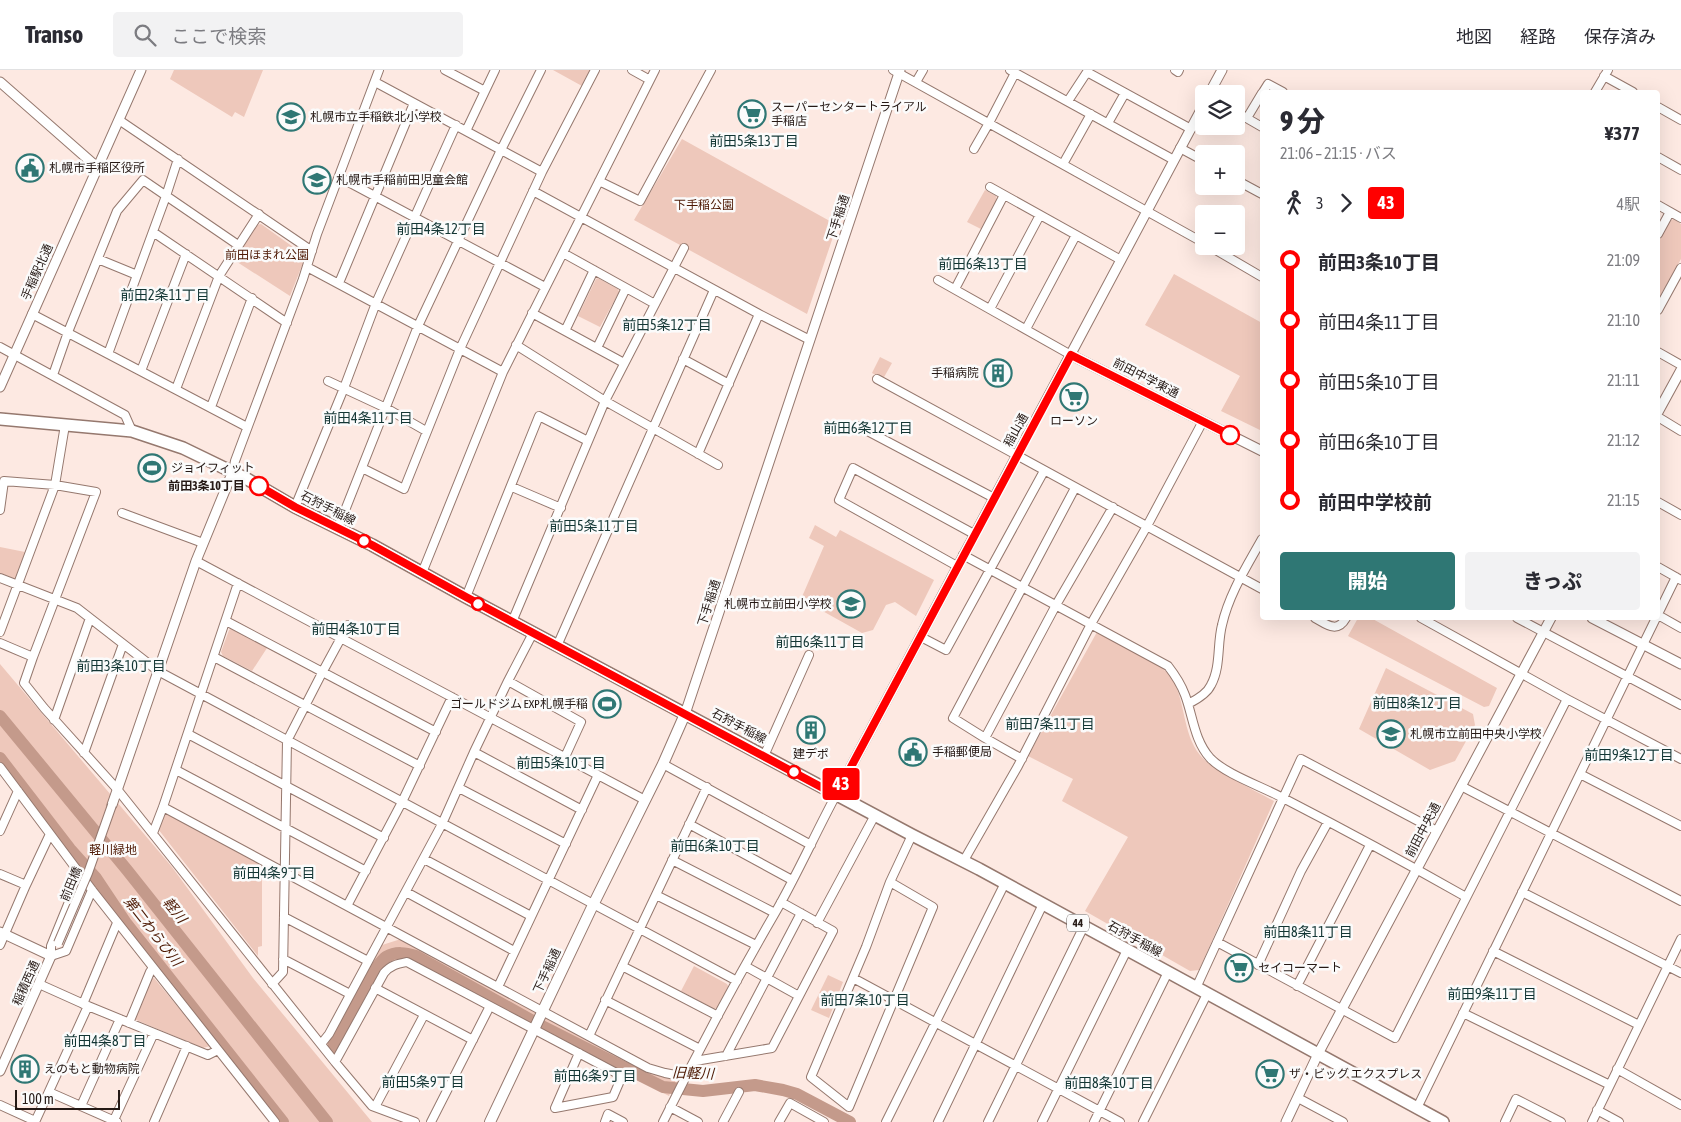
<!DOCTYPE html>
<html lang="ja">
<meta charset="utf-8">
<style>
body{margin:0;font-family:"Asap Condensed","Noto Sans JP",sans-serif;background:#f2f2f3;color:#2b2b33;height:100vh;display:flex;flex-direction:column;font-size:19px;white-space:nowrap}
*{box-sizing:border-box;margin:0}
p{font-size:16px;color:#7c7c81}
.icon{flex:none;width:28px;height:28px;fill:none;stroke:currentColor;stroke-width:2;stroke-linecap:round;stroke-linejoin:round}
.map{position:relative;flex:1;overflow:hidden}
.panel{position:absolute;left:1260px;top:20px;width:400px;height:530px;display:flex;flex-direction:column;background:#fff;border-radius:5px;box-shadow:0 5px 20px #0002}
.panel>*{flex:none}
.badge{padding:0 10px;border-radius:4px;font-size:18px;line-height:32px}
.buttons{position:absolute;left:1195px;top:15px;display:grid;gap:10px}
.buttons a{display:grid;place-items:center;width:50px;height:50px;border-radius:5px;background:#fff;box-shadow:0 5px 20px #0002;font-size:25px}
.scale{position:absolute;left:15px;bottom:12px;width:105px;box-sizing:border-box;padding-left:5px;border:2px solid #251915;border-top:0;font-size:14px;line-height:18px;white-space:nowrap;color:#251915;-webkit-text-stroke:4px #fbfbfb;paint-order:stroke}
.map>.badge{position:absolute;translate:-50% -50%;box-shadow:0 0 0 2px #fff}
.legs{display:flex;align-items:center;gap:8px;height:55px;padding:0 20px;font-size:16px}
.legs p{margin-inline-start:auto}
.head{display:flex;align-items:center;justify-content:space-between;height:85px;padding:0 20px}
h1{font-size:28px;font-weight:800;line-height:38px}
.button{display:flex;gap:10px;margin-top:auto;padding:10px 20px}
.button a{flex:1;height:58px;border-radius:5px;background:#2f7774;color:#fff;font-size:20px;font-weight:800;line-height:58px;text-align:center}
.button a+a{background:#f2f2f3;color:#2b2b33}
ul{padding:0 20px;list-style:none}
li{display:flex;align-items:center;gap:18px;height:60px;font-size:19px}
li i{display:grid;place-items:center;width:8px;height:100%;margin:0 6px;background:currentColor}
li i::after{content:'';width:12px;height:12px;margin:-6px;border:4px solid;border-radius:50%;background:#fff}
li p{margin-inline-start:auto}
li:first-child i{background:linear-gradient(#0000 50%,currentColor 0)}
li:last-child i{background:linear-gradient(currentColor 50%,#0000 0)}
header{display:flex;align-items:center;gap:30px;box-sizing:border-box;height:70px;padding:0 25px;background:#fff;border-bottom:1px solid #e1e1e2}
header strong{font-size:24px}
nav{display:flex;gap:28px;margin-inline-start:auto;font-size:18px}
.search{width:350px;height:45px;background:#f2f2f3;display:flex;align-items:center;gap:12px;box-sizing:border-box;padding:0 18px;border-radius:5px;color:#7c7c81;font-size:19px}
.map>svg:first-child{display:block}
</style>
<header>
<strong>Transo</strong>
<div class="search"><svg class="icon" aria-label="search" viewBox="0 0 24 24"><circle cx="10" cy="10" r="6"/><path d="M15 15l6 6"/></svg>ここで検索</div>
<nav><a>地図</a><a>経路</a><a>保存済み</a></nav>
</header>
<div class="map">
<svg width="1681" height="1052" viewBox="0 0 1681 1052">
<rect width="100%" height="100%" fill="#fde9e2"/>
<path fill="#eec8bb" d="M174 0H263L244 47 235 42 232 47 170 9Z
M553 0H590L582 16Z
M682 69 837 155 807 244 634 150Z
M985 120 996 126 997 130 981 159 967 152Z
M1674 149 1681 154V189L1660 226 1658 227V173L1671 150Z
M261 154 303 184 305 188 290 226 234 190 256 155Z
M1174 204 1262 253V361L1221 341 1240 306 1145 255Z
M598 208 618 219 619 222 600 257 578 246 596 209Z
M880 287 892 293 883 309 872 303Z
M815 455 836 467 840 460 934 510 916 546 895 532 886 535 873 560 862 563 801 529 824 476 809 468Z
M0 477 25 482 16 509 0 503Z
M1358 548H1371L1497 618 1489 636 1484 637 1348 566Z
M232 558 267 578 252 601 223 586 221 582 229 560Z
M1097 562 1103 564C1120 573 1161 592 1171 607 1186 630 1182 663 1200 685 1212 700 1256 721 1274 731L1199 900 1190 901 1085 841 1128 767 1062 731 1073 709 1028 686Z
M0 594 172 797 253 908 372 1052H283L110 829 80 795 0 690Z
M1386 598 1473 644 1475 655 1455 691 1430 700 1359 659Z
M166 742 262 795V876L258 877V886L158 759Z
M404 868 588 968 677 1007 669 1026 407 889 391 894 335 987 325 973 379 876Z
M694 896 727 914 729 918 717 938 714 939 681 921Z
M828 905 843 912 829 948 811 940Z
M154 908 210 976 203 978 134 949 150 909Z"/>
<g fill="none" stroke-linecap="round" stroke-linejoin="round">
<path stroke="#c49a8b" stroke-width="12" d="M0 646 127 800 327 1052
M0 688 70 779 96 808 126 853 283 1052
M542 956 663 1017 703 1021 755 1015 783 1020 797 1024 850 1052
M334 978V973C344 955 372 897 386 887 396 881 406 883 416 886L531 950"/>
<g stroke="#95786e" stroke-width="10">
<path id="minor" d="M445 0 485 21
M632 0 650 10
M893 0 1204 173
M1010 0 1174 90
M1175 0 1178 2 1179 0
M1604 6 1633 22
M375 12 542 102
M916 12 923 0
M1263 22 1268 14 1283 22
M1595 22 1608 0
M1068 31 1087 2 1191 59
M1658 37 1681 50
M1236 42 1262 57
M1247 48 1262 23
M119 50 312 181
M1108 53 1125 23
M466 61 495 0
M1180 78 1204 91
M974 79 989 53 1015 3
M1658 87 1681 100
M1063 94 1091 44
M339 107 545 217
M1236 110 1262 124
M599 111 640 131 711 0
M990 117 1121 190
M533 121 759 244 810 270
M1658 135 1681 148
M153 162 287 253
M1658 164 1670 142
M1209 176 1262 207
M563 183 655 234
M98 189 137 205
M307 197 503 302
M938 210 1071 285
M339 213 414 33
M955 219 1004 125
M990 239 1040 145
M1658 240 1681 198
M532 243 624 293
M32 244 247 357
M1026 259 1076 165
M565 261 594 200
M516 275 605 331 718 395
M0 277 125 345 132 361
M597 278 626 218
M1658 282 1681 295
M108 284 166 126 178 89
M683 289 729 314
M141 301 186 184
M53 305 68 262 117 141 143 110 238 175
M877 309 1262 519
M328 311 386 338 426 361
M176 319 219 206 259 144
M211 337 252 228
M1658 347 1681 361
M858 356 994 428
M698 384 759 244
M362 398 404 419 460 279 542 102 595 0
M233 401 235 391 303 209 317 164 379 0
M512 417 561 438
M1658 432 1681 445
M295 437 344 318 376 233 456 55
M0 440 4 411 55 415 96 422 33 587
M122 443 203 473
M338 458 418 256 501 80 541 0
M963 485 1168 596C1175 605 1181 614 1185 625 1193 646 1194 670 1210 688 1225 704 1263 717 1283 728 1345 760 1406 793 1466 827
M196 491 645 730
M957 496 839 430 853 398 974 464
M1658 497 1681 510
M422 503 503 302 655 0
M0 508 77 538 158 601 737 911
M466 527 539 346 588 371
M1658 544 1676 507
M1658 545 1681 558
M1315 548C1326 554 1337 564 1346 548
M1421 548 1567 629 1681 689
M1517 548 1681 635
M226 551 436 662
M512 552 605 331 684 178
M0 562 55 415 65 355
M921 567 946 580 1044 401
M0 573 33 587 24 613 44 638 117 719 335 992 372 1036 415 1052
M557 576 714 220
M214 587 420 696
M508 611 581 652 565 687
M1188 634C1196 630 1207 624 1211 615 1221 597 1217 574 1222 555 1229 524 1247 496 1262 469
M54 650 90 548
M188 664 384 768
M985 668 953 648 1075 418
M474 682 582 740
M84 683 123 574
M764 686 809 585
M1022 689 985 668 1056 535 1113 437
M663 694 811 775
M0 697 92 820 275 1052
M176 700 366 801
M1580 704 1681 756
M1461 716 1681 831
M459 718 566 774
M163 737 648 998 665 1003 686 1007
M689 754 792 810
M0 761 18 721
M153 763 163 737 238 513
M424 789 531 846
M672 790 775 843
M963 792 1018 696 1091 554 1147 456 1203 351
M0 804 26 815
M80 805 51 876V886L66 881 92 820
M890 812 933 837 849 1037 811 1007 866 877 890 812 912 765
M406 822 514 881
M1522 822 1681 903
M656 825 756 875
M347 836 402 732 452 627
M284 847 368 891
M817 853 875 745
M1217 872 1395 968 1567 629
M0 875 26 815 50 764
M1493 881 1639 955
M283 889 350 924
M1258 895 1301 801 1328 752
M622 896 718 946
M745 896 799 926
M853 908 1120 1052
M39 914 88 936 208 985 218 980
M272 914 283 902 287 671 323 601 348 555
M1297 916 1370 775
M498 917 598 705
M375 918 473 970
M1196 918 1301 689 1437 761
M605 930 700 979
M83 934 117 853
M1463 943 1610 1015
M129 953 150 902 153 898
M589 966 707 717
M321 974 329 964 442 754 474 682 508 611 533 563
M726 986 801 843
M695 991 772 978 833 861 781 832
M335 992 384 903C391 895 397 894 407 892 479 930 550 968 622 1006L613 1027 555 1038 579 983
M1617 999 1681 1035
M49 1022 117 1052
M1298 1028 1343 1052
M0 1035 35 1051
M81 1036 120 949
M375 1037 424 945
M670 1037 698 1052
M1417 1038 1656 548
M1597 1040 1619 1052
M114 1050 154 963
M35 1052 88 936
M154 1052 187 976
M431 1052 490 936
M605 1052 608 1044 623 1052
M663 1052C698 981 735 912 775 843 797 805 815 764 836 725
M723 1052 739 1022
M779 1052 790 1033 824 1052
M886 1052 1005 813
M938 1052 1043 834
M988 1052 1084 856
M1042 1052 1127 880
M1094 1052 1168 902
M1143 1052 1207 924
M1505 1052 1516 1029 1561 1052
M1592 1052 1681 869"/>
</g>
<g stroke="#95786e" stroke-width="11">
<path id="tertiary" d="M0 12 98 98
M1209 24 1222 0
M1071 285 1262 381
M0 317 141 0
M1658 342 1681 300
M1592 548 1681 594
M685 644 900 0
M836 725 1204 34
M112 735 196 491 233 401
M0 862 51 886 0 1001
M1286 1052 1318 984 1551 548"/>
</g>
<g stroke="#95786e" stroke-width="12">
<path id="secondary" d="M490 1052 593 835 663 694 685 644"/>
</g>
<g stroke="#95786e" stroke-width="14">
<path id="primary" d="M0 349 132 361 183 378 247 409 295 437 372 475 466 527 912 765 979 799 1443 1052"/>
</g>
<use href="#minor" stroke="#fff" stroke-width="8"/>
<use href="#tertiary" stroke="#fff" stroke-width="9"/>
<use href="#secondary" stroke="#fff" stroke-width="10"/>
<use href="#primary" stroke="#fff" stroke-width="11"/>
<g stroke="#95786e" stroke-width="10" stroke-linecap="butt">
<path id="minor-bridge" d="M58 873 88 803 112 735"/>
</g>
<use href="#minor-bridge" stroke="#fff" stroke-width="8"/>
</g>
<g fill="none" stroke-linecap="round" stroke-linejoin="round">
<g stroke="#fff" stroke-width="11">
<path id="line-1" d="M259 416 295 437 372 475 466 527 836 725 1071 285 1230 365"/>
</g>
<use href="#line-1" stroke="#f00" stroke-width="8"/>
</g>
<defs>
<g id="supermarket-ring" transform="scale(1.4375)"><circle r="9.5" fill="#fbfbfb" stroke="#2f7774" stroke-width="1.5"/><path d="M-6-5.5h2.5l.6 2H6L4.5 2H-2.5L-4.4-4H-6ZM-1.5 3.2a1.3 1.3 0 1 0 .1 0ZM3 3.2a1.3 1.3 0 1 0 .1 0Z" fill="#2f7774"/></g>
<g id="school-ring" transform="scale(1.4375)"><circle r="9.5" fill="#fbfbfb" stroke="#2f7774" stroke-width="1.5"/><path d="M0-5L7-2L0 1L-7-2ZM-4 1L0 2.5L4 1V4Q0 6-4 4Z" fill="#2f7774"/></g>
<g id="civic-ring" transform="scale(1.4375)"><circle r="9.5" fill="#fbfbfb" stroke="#2f7774" stroke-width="1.5"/><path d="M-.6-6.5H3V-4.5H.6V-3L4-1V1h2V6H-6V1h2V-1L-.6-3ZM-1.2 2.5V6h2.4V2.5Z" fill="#2f7774"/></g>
<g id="building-ring" transform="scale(1.4375)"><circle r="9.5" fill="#fbfbfb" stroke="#2f7774" stroke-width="1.5"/><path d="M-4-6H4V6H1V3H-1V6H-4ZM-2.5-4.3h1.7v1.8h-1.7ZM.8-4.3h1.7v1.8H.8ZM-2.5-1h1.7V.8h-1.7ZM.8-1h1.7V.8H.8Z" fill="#2f7774"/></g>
<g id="stadium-ring" transform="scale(1.4375)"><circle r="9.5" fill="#fbfbfb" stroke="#2f7774" stroke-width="1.5"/><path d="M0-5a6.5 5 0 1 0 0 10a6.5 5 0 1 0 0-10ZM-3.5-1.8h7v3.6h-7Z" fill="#2f7774"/></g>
</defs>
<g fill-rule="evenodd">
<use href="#supermarket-ring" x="752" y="44"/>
<use href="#school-ring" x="291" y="47"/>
<use href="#civic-ring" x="30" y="98"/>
<use href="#school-ring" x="317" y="110"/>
<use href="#building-ring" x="998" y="303"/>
<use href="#supermarket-ring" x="1074" y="327"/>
<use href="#stadium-ring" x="152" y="398"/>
<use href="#school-ring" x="851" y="534"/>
<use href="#stadium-ring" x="607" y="634"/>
<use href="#building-ring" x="811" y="660"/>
<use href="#school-ring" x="1391" y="664"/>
<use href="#civic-ring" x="913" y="682"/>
<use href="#supermarket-ring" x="1239" y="898"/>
<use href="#building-ring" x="25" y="999"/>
<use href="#supermarket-ring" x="1270" y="1004"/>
</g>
<g fill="#fff" stroke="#f00" stroke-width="2.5">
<circle cx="1230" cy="365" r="9"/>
<circle cx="259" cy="416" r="9"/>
<circle cx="364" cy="471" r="6"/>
<circle cx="478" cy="534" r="6"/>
<circle cx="794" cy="702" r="6"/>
</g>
<g text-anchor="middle" stroke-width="5" stroke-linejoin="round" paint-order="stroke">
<rect fill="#fbfbfb" stroke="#655d5a" stroke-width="1" x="1067" y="844.5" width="22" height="17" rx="4"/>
<g font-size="11" font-weight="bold" fill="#251915">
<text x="1078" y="857">44</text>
</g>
<g font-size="12" fill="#251915" stroke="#fbfbfb" text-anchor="start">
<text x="771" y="41">スーパーセンタートライアル<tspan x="771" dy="14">手稲店</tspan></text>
<text x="310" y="51">札幌市立手稲鉄北小学校</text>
<text x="49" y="102">札幌市手稲区役所</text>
<text x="336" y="114">札幌市手稲前田児童会館</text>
<text x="979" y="307" text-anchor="end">手稲病院</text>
<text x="1074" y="355" text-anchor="middle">ローソン</text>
<text x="171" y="402">ジョイフィット</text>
<text x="832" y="538" text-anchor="end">札幌市立前田小学校</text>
<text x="588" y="638" text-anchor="end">ゴールドジム EXP札幌手稲</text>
<text x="1410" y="668">札幌市立前田中央小学校</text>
<text x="932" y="686">手稲郵便局</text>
<text x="811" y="688" text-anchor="middle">建デポ</text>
<text x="1258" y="902">セイコーマート</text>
<text x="44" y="1003">えのもと動物病院</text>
<text x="1289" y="1008">ザ・ビッグ エクスプレス</text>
</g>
<g font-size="12" fill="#4d1803" stroke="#fbfbfb">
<text x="704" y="139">下手稲公園</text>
<text x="267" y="189">前田ほまれ公園</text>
<text x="113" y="784">軽川緑地</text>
</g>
<g font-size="12" fill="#251915" stroke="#fbfbfb">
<text transform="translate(838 148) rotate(-72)" y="4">下手稲通</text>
<text transform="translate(37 202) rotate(-66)" y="4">手稲駅北通</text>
<text transform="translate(1146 308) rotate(27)" y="4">前田中学東通</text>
<text transform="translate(1016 360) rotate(-61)" y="4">稲山通</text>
<text transform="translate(328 438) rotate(27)" y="4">石狩手稲線</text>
<text transform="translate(709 533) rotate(-72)" y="4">下手稲通</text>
<text transform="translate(739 656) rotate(28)" y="4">石狩手稲線</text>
<text transform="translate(1423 760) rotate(-62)" y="4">前田中央通</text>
<text transform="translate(71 814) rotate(-67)" y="4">前田橋</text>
<text transform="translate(1135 869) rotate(29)" y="4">石狩手稲線</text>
<text transform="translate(547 901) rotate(-65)" y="4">下手稲通</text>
<text transform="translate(26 913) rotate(-66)" y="4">稲積西通</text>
</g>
<g font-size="12" font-weight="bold" fill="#251915" stroke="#fbfbfb" text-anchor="end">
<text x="245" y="420">前田3条10丁目</text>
</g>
<g font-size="14" fill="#133634" stroke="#fbfbfb">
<text x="754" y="76">前田5条13丁目</text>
<text x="441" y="164">前田4条12丁目</text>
<text x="983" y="199">前田6条13丁目</text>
<text x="165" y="230">前田2条11丁目</text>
<text x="667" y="260">前田5条12丁目</text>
<text x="368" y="353">前田4条11丁目</text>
<text x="868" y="363">前田6条12丁目</text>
<text x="594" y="461">前田5条11丁目</text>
<text x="356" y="564">前田4条10丁目</text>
<text x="820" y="577">前田6条11丁目</text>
<text x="121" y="601">前田3条10丁目</text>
<text x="1417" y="638">前田8条12丁目</text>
<text x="1050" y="659">前田7条11丁目</text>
<text x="1629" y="690">前田9条12丁目</text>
<text x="561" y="698">前田5条10丁目</text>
<text x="715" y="781">前田6条10丁目</text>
<text x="274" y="808">前田4条9丁目</text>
<text x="1308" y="867">前田8条11丁目</text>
<text x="1492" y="929">前田9条11丁目</text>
<text x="865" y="935">前田7条10丁目</text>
<text x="105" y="976">前田4条8丁目</text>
<text x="595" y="1011">前田6条9丁目</text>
<text x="423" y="1017">前田5条9丁目</text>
<text x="1109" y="1018">前田8条10丁目</text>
</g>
<g font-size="14" font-style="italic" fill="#4d1903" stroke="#fbfbfb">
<text transform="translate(175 840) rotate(51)" y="5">軽川</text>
<text transform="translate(153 861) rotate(52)" y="5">第二わらび川</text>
<text transform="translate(693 1003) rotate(2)" y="5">旧軽川</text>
</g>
</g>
</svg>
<div class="buttons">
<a><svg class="icon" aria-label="layers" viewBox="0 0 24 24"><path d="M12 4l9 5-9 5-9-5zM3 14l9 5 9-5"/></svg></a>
<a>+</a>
<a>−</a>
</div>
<div class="scale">100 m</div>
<b class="badge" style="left:841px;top:714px;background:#f00;color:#fff">43</b>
<section class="panel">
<div class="head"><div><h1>9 分</h1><p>21:06 – 21:15 · バス</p></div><b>¥377</b></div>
<div class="legs"><svg class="icon" aria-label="walk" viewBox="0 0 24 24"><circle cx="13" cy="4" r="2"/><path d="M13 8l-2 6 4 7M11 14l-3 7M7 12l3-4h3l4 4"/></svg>3<svg class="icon" aria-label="forward" viewBox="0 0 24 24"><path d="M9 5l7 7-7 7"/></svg><b class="badge" style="background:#f00;color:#fff">43</b><p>4駅</p></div>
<ul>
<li><i style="color:#f00"></i><b>前田3条10丁目</b><p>21:09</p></li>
<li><i style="color:#f00"></i><span>前田4条11丁目</span><p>21:10</p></li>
<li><i style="color:#f00"></i><span>前田5条10丁目</span><p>21:11</p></li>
<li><i style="color:#f00"></i><span>前田6条10丁目</span><p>21:12</p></li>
<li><i style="color:#f00"></i><b>前田中学校前</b><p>21:15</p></li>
</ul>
<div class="button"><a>開始</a><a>きっぷ</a></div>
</section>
</div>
